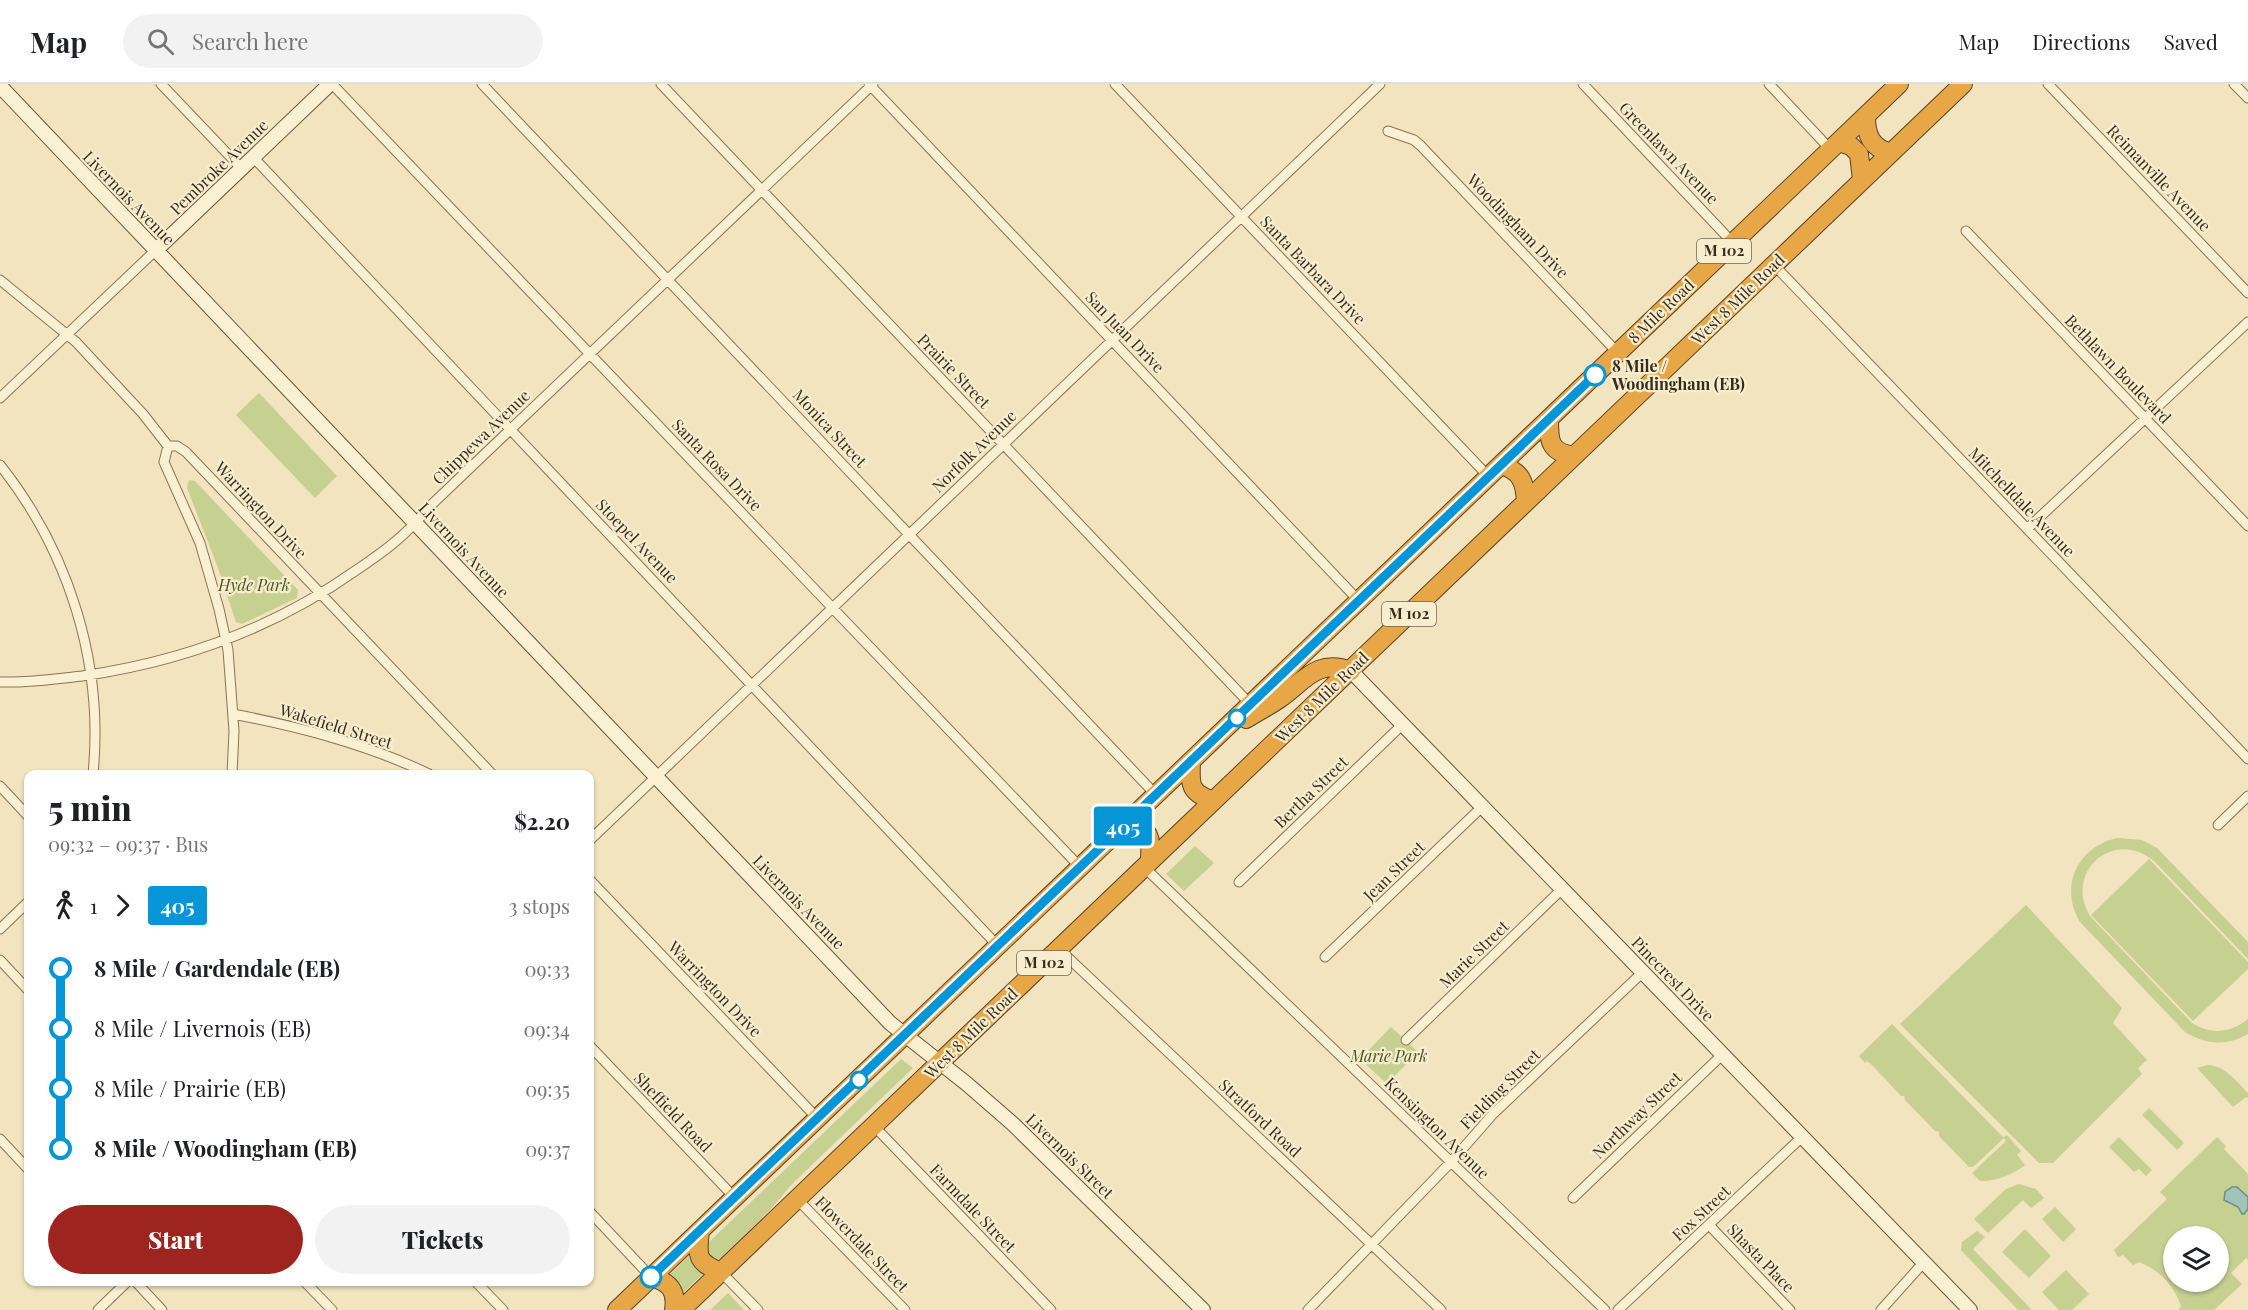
<!DOCTYPE html>
<meta charset="utf-8">
<style>
body{margin:0;font-family:"Playfair Display",serif;background:#f2f2f2;color:#202124;height:100vh;display:flex;flex-direction:column;font-size:22px;white-space:nowrap}
*{box-sizing:border-box;margin:0}
p{font-size:20px;color:#757577}
.icon{flex:none;width:33px;height:33px;fill:none;stroke:currentColor;stroke-width:2;stroke-linecap:round;stroke-linejoin:round}
.map{position:relative;flex:1;overflow:hidden}
.drawer{position:absolute;left:24px;top:686px;width:570px;height:516px;display:flex;flex-direction:column;background:#fff;border-radius:12px;box-shadow:0 2px 4px #0004}
.drawer>*{flex:none}
.badge{padding:0 12px;border-radius:4px;font-size:21px;line-height:39px}
.tools{position:absolute;left:2163px;top:1142px;display:grid;gap:12px}
.tools a{display:grid;place-items:center;width:66px;height:66px;border-radius:50%;background:#fff;box-shadow:0 2px 4px #0004;font-size:30px}
.map>.badge{position:absolute;translate:-50% -50%;box-shadow:0 0 0 3px #fff}
.legs{display:flex;align-items:center;gap:9px;height:66px;padding:0 24px;font-size:20px}
.legs p{margin-inline-start:auto}
.headline{display:flex;align-items:center;justify-content:space-between;height:102px;padding:0 24px}
h1{font-size:33px;font-weight:800;line-height:45px}
.action{display:flex;gap:12px;margin-top:auto;padding:12px 24px}
.action a{flex:1;height:69px;border-radius:36px;background:#9e2420;color:#fff;font-size:24px;font-weight:800;line-height:69px;text-align:center}
.action a+a{background:#f2f2f2;color:#202124}
ul{padding:0 24px;list-style:none}
li{display:flex;align-items:center;gap:21px;height:60px;font-size:22px}
li i{display:grid;place-items:center;width:9px;height:100%;margin:0 8px;background:currentColor}
li i::after{content:'';width:15px;height:15px;margin:-8px;border:4px solid;border-radius:50%;background:#fff}
li p{margin-inline-start:auto}
li:first-child i{background:linear-gradient(#0000 50%,currentColor 0)}
li:last-child i{background:linear-gradient(currentColor 50%,#0000 0)}
header{display:flex;align-items:center;gap:36px;box-sizing:border-box;height:84px;padding:0 30px;background:#fff;border-bottom:2px solid #e0e0e0}
header strong{font-size:28px}
nav{display:flex;gap:33px;margin-inline-start:auto;font-size:21px}
.search{width:420px;height:54px;background:#f2f2f2;display:flex;align-items:center;gap:15px;box-sizing:border-box;padding:0 21px;border-radius:33px;color:#757577;font-size:22px}
.map>svg:first-child{display:block}
</style>
<header>
<strong>Map</strong>
<div class="search"><svg class="icon" aria-label="search" viewBox="0 0 24 24"><circle cx="10" cy="10" r="6"/><path d="M15 15l6 6"/></svg>Search here</div>
<nav><a>Map</a><a>Directions</a><a>Saved</a></nav>
</header>
<div class="map">
<svg width="2248" height="1226" viewBox="0 0 2248 1226">
<rect width="100%" height="100%" fill="#f1e4be"/>
<path fill="#c6d091" fill-rule="evenodd" d="M259 309 337 392 315 414 236 331Z
M189 396 195 397 298 506 297 514 242 540 236 538 217 481 187 404Z
M2117 754 2142 756 2157 764 2248 858V875L2155 778C2116 743 2063 786 2090 832L2192 939C2211 951 2231 949 2248 935V950C2227 962 2206 961 2185 948L2080 838C2059 803 2077 763 2117 754Z
M1195 762 1214 779 1184 807 1166 790Z
M2149 775 2248 878V885L2193 937 2091 831Z
M2026 821 2122 924 2113 939 2147 976 2138 984 2142 990 2053 1079H2039L1900 940Z
M1892 940 2003 1053 2007 1051 2021 1067 2017 1071 2025 1081C2014 1090 1995 1098 1980 1097L1972 1089 2006 1057 2004 1054 1973 1083H1969L1939 1052V1048L1935 1047 1905 1016 1904 1012H1901L1871 980 1867 977 1865 979 1859 972Z
M1391 943 1418 968 1387 1000 1360 975Z
M901 975 913 984 793 1099 770 1126 721 1174 713 1177 705 1166 708 1159Z
M2208 981C2226 982 2236 997 2248 1009V1014L2246 1013 2233 1023 2197 984Z
M2149 1024 2184 1059 2177 1066 2142 1031Z
M2119 1053 2152 1086 2146 1092 2139 1085 2134 1088 2109 1063Z
M2217 1053 2226 1062 2224 1065 2248 1090V1176L2246 1174 2231 1189 2242 1200 2214 1226H2179L2181 1222C2174 1201 2159 1186 2139 1178L2133 1181 2123 1171 2118 1173 2114 1166 2167 1115 2160 1108ZM2174 1152H2218V1197H2174Z
M2019 1100 2036 1105 2044 1114 2031 1124 2023 1116 1988 1149 1974 1135 2006 1105Z
M2055 1123 2076 1145 2063 1158 2042 1135Z
M2025 1145 2051 1172 2029 1194 2002 1168Z
M1977 1147 1985 1153 1973 1165 2032 1226H2018L1961 1166 1962 1158Z
M690 1171 696 1183 703 1190 682 1210 669 1191Z
M2066 1186 2089 1210 2072 1226H2059L2042 1208Z
M728 1209 744 1226H710Z"/>
<path fill="#a2c2ba" stroke="#689188" stroke-width="1.5" d="M2232 1103H2237L2248 1113V1125L2244 1130H2242L2238 1123 2224 1116 2225 1108Z"/>
<g fill="none" stroke-linecap="round" stroke-linejoin="round">
<g stroke="#8b7455" stroke-width="11">
<path id="street" d="M161 0 242 85
M332 0 1080 783
M482 0 1156 711
M661 0 1251 621
M869 0 1359 517
M1115 0 1489 393
M1583 0 1733 159
M1769 0 1831 66
M2048 0 2248 209
M2234 0 2248 14
M1388 47 1414 56 1421 62 1618 269
M253 73 998 862
M1966 147 2248 442
M1774 181 2248 675
M0 196 76 258 143 330 168 362H177L186 368 492 690
M0 314 156 166
M168 362 164 378 200 459 219 525 228 566 234 647 232 690
M0 381C69 468 104 579 93 690
M2027 445 2248 238
M0 598C27 599 55 595 82 592 180 578 274 544 355 487 382 469 407 451 427 425L873 0
M233 630C300 643 367 660 429 690
M0 702 28 732
M2218 741 2248 712
M590 756 1380 0
M1144 783 1605 1226
M590 796 818 1035
M1239 798 1403 640
M0 845 28 818
M1059 865 1441 1226
M1325 873 1483 722
M0 876 28 906
M1406 956 1562 805
M590 962 735 1114
M874 1042 1051 1226
M0 1055 28 1085
M1573 1114 1723 970
M797 1115 905 1226
M590 1128 651 1193
M1710 1142 1790 1226
M721 1188 758 1226
M135 1197 162 1226
M304 1197 332 1226
M475 1197 503 1226
M98 1226 128 1197
M1308 1226 1451 1078 1493 1030 1643 888
M1618 1226 1802 1053
M1881 1226 1924 1178"/>
</g>
<g stroke="#6c5439" stroke-width="16">
<path id="secondary" d="M0 2 890 939 967 1000 1013 1040 1203 1226
M156 166 330 0
M1351 587 1970 1226"/>
</g>
<g stroke="#58412a" stroke-width="20">
<path id="highway" d="M1866 32C1866 51 1871 64 1891 69
M1839 58 1851 62 1859 70 1862 96
M1549 335C1549 357 1549 368 1574 372
M1501 381C1521 387 1525 398 1526 418
M1246 635C1257 628 1269 622 1279 615 1304 598 1316 574 1351 587
M1191 677C1190 701 1189 708 1213 717
M1128 737C1152 747 1151 753 1150 777
M700 1147C697 1172 696 1178 721 1188
M651 1193C670 1198 677 1207 674 1226
M617 1226 1899 0
M681 1226 1963 0"/>
</g>
<use href="#street" stroke="#fbf0d2" stroke-width="9"/>
<use href="#secondary" stroke="#fbf0d2" stroke-width="14"/>
<use href="#highway" stroke="#e8a747" stroke-width="18"/>
</g>
<g fill="none" stroke-linecap="round" stroke-linejoin="round">
<g stroke="#fff" stroke-width="14">
<path id="line-1" d="M651 1193 1595 291"/>
</g>
<use href="#line-1" stroke="#0696d7" stroke-width="9"/>
</g>
<g fill="#fff" stroke="#0696d7" stroke-width="3">
<circle cx="1595" cy="291" r="10"/>
<circle cx="1237" cy="634" r="8"/>
<circle cx="859" cy="996" r="8"/>
<circle cx="651" cy="1193" r="10"/>
</g>
<g text-anchor="middle" stroke-width="4.5" stroke-linejoin="round" paint-order="stroke">
<g fill="#f8edce" stroke="#726551" stroke-width="1.5">
<rect x="1697" y="155" width="54" height="24" rx="4.5"/>
<rect x="1382" y="518" width="54" height="24" rx="4.5"/>
<rect x="1017" y="867" width="54" height="24" rx="4.5"/>
</g>
<g font-size="15" font-weight="bold" fill="#392b1b">
<text x="1724" y="172">M 102</text>
<text x="1409" y="535">M 102</text>
<text x="1044" y="884">M 102</text>
</g>
<g font-size="16" fill="#392b1b" stroke="#f8edce">
<text transform="translate(1669 69) rotate(46)" y="6">Greenlawn Avenue</text>
<text transform="translate(219 83) rotate(-44)" y="6">Pembroke Avenue</text>
<text transform="translate(2159 94) rotate(46)" y="6">Reimanville Avenue</text>
<text transform="translate(129 114) rotate(46)" y="6">Livernois Avenue</text>
<text transform="translate(1518 142) rotate(46)" y="6">Woodingham Drive</text>
<text transform="translate(1313 186) rotate(46)" y="6">Santa Barbara Drive</text>
<text transform="translate(1738 215) rotate(-44)" y="6">West 8 Mile Road</text>
<text transform="translate(1661 227) rotate(-44)" y="6">8 Mile Road</text>
<text transform="translate(1125 248) rotate(46)" y="6">San Juan Drive</text>
<text transform="translate(2118 285) rotate(46)" y="6">Bethlawn Boulevard</text>
<text transform="translate(954 287) rotate(46)" y="6">Prairie Street</text>
<text transform="translate(830 344) rotate(47)" y="6">Monica Street</text>
<text transform="translate(481 353) rotate(-44)" y="6">Chippewa Avenue</text>
<text transform="translate(974 367) rotate(-44)" y="6">Norfolk Avenue</text>
<text transform="translate(717 381) rotate(46)" y="6">Santa Rosa Drive</text>
<text transform="translate(2022 418) rotate(46)" y="6">Mitchelldale Avenue</text>
<text transform="translate(261 426) rotate(47)" y="6">Warrington Drive</text>
<text transform="translate(637 457) rotate(46)" y="6">Stoepel Avenue</text>
<text transform="translate(464 466) rotate(47)" y="6">Livernois Avenue</text>
<text transform="translate(1322 613) rotate(-44)" y="6">West 8 Mile Road</text>
<text transform="translate(336 642) rotate(17)" y="6">Wakefield Street</text>
<text transform="translate(1311 708) rotate(-44)" y="6">Bertha Street</text>
<text transform="translate(1394 787) rotate(-44)" y="6">Jean Street</text>
<text transform="translate(799 818) rotate(46)" y="6">Livernois Avenue</text>
<text transform="translate(1474 870) rotate(-44)" y="6">Marie Street</text>
<text transform="translate(1673 895) rotate(46)" y="6">Pinecrest Drive</text>
<text transform="translate(715 905) rotate(46)" y="6">Warrington Drive</text>
<text transform="translate(971 949) rotate(-44)" y="6">West 8 Mile Road</text>
<text transform="translate(1500 1005) rotate(-45)" y="6">Fielding Street</text>
<text transform="translate(673 1028) rotate(46)" y="6">Sheffield Road</text>
<text transform="translate(1637 1031) rotate(-44)" y="6">Northway Street</text>
<text transform="translate(1260 1034) rotate(43)" y="6">Stratford Road</text>
<text transform="translate(1437 1044) rotate(44)" y="6">Kensington Avenue</text>
<text transform="translate(1070 1072) rotate(44)" y="6">Livernois Street</text>
<text transform="translate(973 1124) rotate(46)" y="6">Farmdale Street</text>
<text transform="translate(1701 1129) rotate(-43)" y="6">Fox Street</text>
<text transform="translate(862 1160) rotate(46)" y="6">Flowerdale Street</text>
<text transform="translate(1761 1174) rotate(46)" y="6">Shasta Place</text>
</g>
<g font-size="16" font-weight="bold" fill="#392b1b" stroke="#f8edce" text-anchor="start">
<text x="1612" y="288">8 Mile /<tspan x="1612" dy="18">Woodingham (EB)</tspan></text>
</g>
<g font-size="16" font-style="italic" fill="#475720" stroke="#f8edce">
<text x="254" y="507">Hyde Park</text>
<text x="1389" y="978">Marie Park</text>
</g>
</g>
</svg>
<div class="tools">
<a><svg class="icon" aria-label="layers" viewBox="0 0 24 24"><path d="M12 4l9 5-9 5-9-5zM3 14l9 5 9-5"/></svg></a>
</div>
<b class="badge" style="left:1123px;top:742px;background:#0696d7;color:#fff">405</b>
<section class="drawer">
<div class="headline"><div><h1>5 min</h1><p>09:32 – 09:37 · Bus</p></div><b>$2.20</b></div>
<div class="legs"><svg class="icon" aria-label="walk" viewBox="0 0 24 24"><circle cx="13" cy="4" r="2"/><path d="M13 8l-2 6 4 7M11 14l-3 7M7 12l3-4h3l4 4"/></svg>1<svg class="icon" aria-label="forward" viewBox="0 0 24 24"><path d="M9 5l7 7-7 7"/></svg><b class="badge" style="background:#0696d7;color:#fff">405</b><p>3 stops</p></div>
<ul>
<li><i style="color:#0696d7"></i><b>8 Mile / Gardendale (EB)</b><p>09:33</p></li>
<li><i style="color:#0696d7"></i><span>8 Mile / Livernois (EB)</span><p>09:34</p></li>
<li><i style="color:#0696d7"></i><span>8 Mile / Prairie (EB)</span><p>09:35</p></li>
<li><i style="color:#0696d7"></i><b>8 Mile / Woodingham (EB)</b><p>09:37</p></li>
</ul>
<div class="action"><a>Start</a><a>Tickets</a></div>
</section>
</div>
